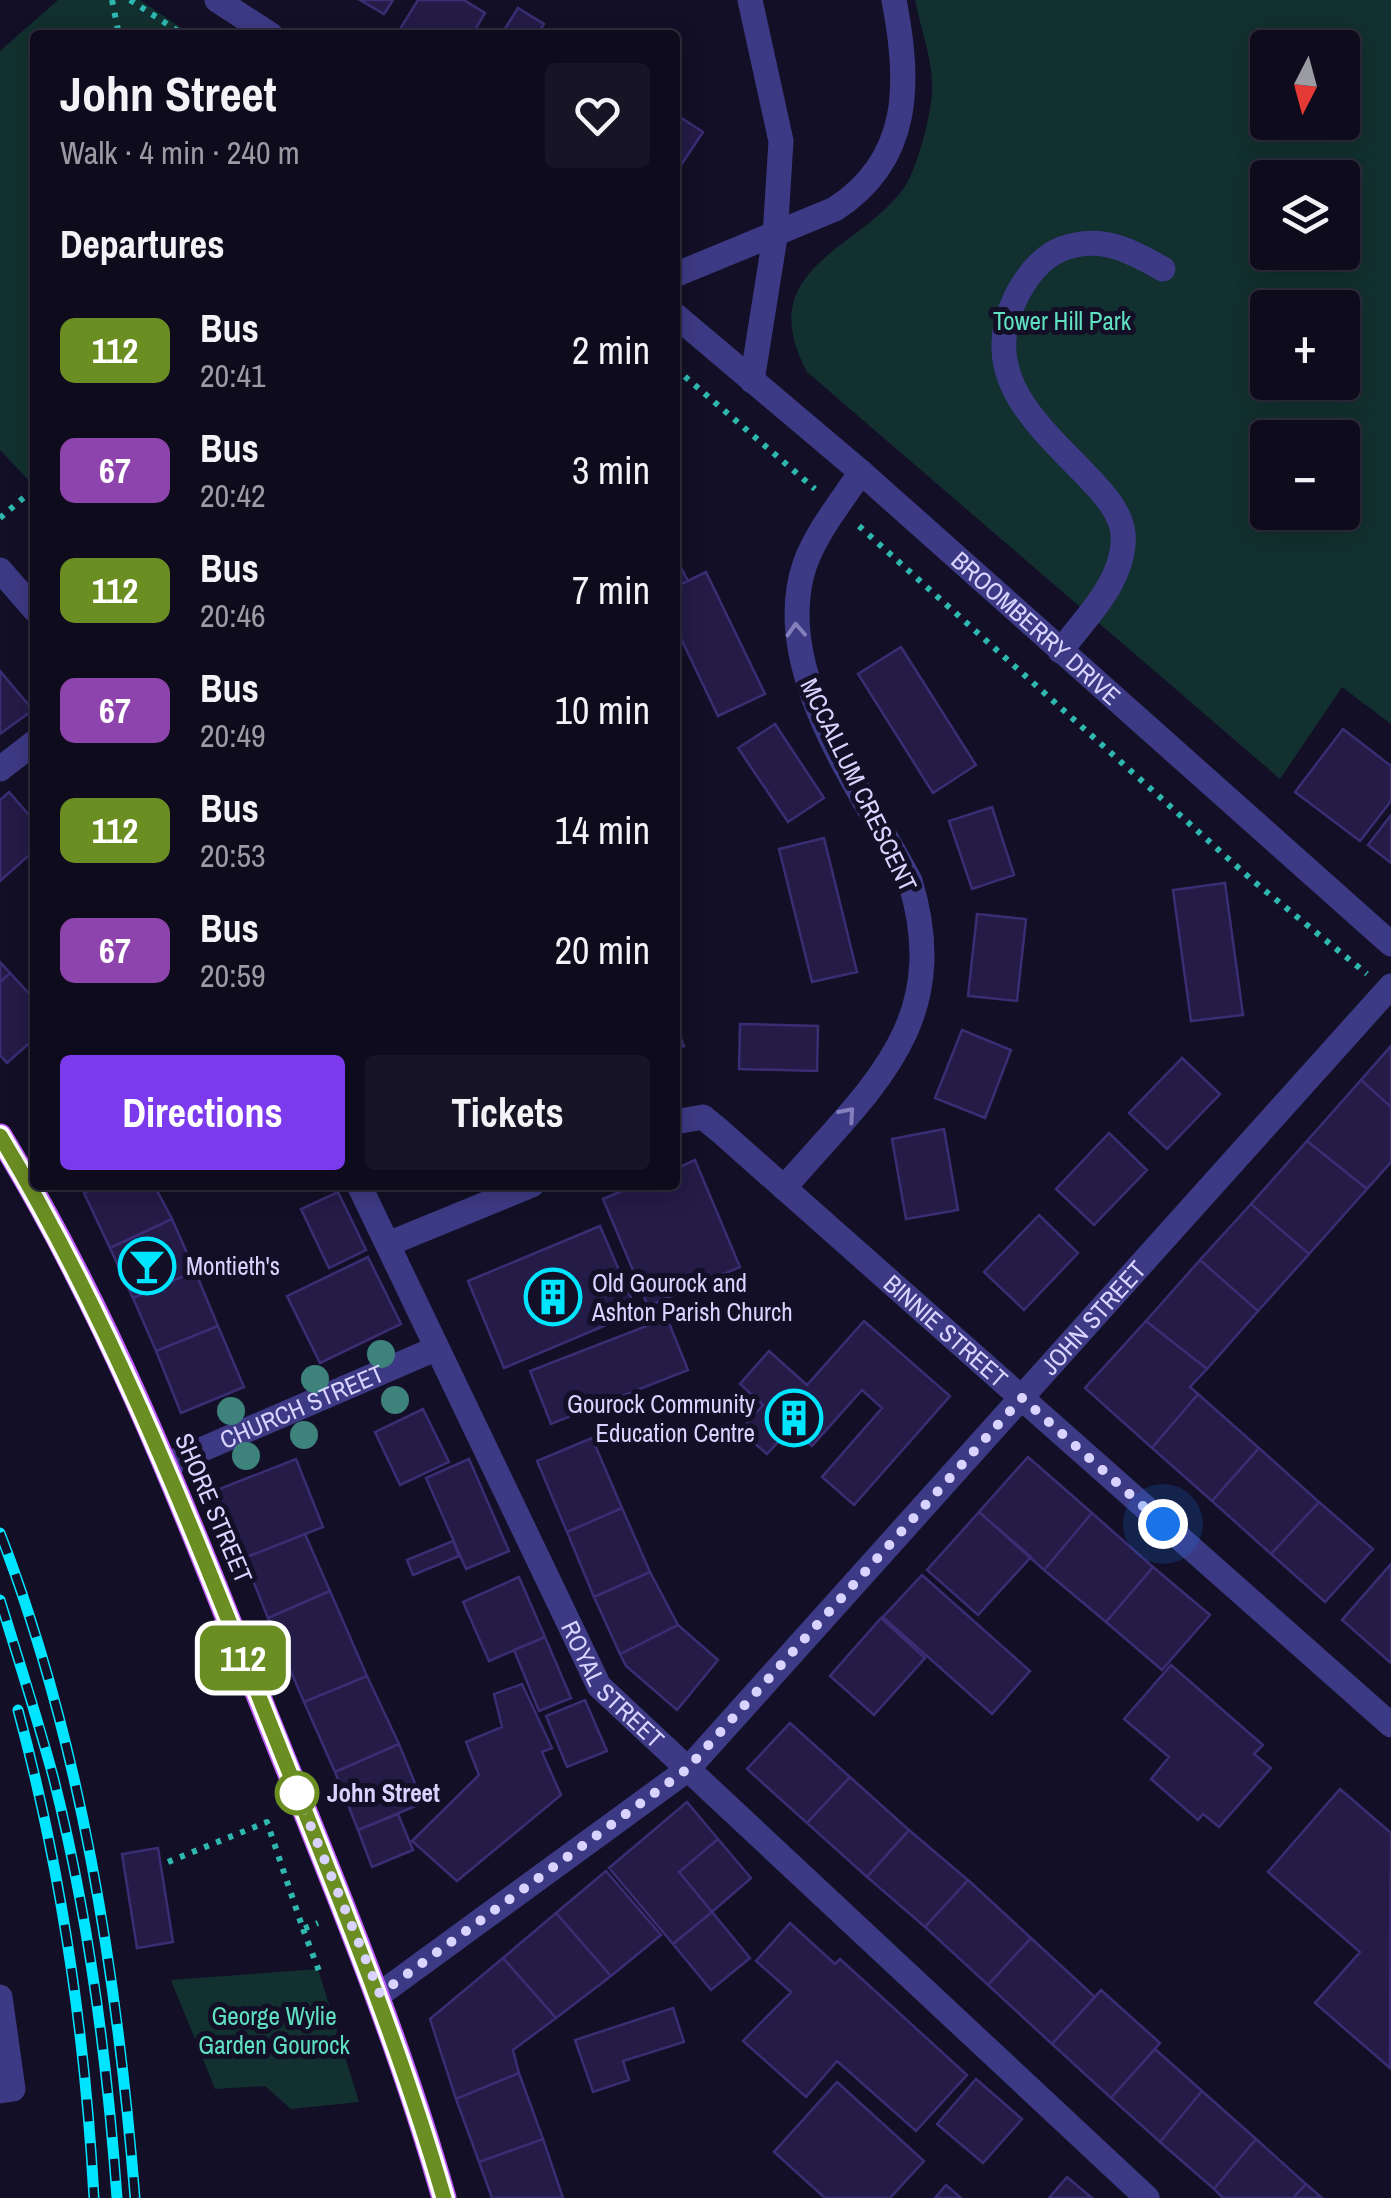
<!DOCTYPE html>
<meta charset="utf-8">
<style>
body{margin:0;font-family:"Archivo Narrow",sans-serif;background:#171425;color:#f1f3f6;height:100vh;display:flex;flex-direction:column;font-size:38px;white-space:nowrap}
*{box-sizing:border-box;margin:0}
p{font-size:32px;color:#9b9ba3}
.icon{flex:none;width:55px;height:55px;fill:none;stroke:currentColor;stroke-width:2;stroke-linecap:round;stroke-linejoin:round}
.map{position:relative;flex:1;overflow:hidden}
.drawer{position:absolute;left:30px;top:30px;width:650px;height:1160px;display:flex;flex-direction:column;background:#0e0b1c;border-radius:10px;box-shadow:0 5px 25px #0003,0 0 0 2px #2e2b3b}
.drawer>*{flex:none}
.badge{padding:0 20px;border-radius:15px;font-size:35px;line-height:65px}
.needle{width:65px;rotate:186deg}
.tools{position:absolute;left:1250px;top:30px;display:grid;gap:20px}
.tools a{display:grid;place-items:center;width:110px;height:110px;border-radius:10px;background:#0e0b1c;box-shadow:0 5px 25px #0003,0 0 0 2px #2e2b3b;font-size:50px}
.you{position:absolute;width:50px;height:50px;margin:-25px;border:8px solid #fff;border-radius:50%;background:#1a73e8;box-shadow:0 0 0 15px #1a73e833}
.map>.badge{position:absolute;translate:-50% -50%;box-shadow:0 0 0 5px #fff}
h2{padding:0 30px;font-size:38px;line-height:90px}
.round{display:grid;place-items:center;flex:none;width:105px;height:105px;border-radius:10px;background:#171425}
.summary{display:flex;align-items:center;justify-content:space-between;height:170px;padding:0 30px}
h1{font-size:48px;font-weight:700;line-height:75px}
.button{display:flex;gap:20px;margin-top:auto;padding:20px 30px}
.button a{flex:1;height:115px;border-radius:10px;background:#7c3aed;color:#fff;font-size:40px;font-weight:700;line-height:115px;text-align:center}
.button a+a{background:#171425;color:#f1f3f6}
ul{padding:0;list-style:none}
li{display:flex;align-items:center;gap:30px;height:120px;padding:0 30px}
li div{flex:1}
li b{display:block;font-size:38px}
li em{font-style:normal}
li .badge{min-width:110px;font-weight:700;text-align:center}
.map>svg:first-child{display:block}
</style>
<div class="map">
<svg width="1391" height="2198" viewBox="0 0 1391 2198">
<rect width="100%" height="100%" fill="#130f26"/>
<path fill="#12302f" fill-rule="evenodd" d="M58 0H140L192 35H35V487L0 450V51Z
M915 0H1391V724L1342 687 1280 779 807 372C753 270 853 252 901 192 917 173 934 107 932 82 931 55 920 26 915 0ZM1268 48H1342V122H1268ZM1268 178H1342V252H1268ZM1268 308H1342V382H1268ZM1268 438H1342V512H1268Z
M318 1969 359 2102 291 2109 265 2086 215 2089 171 1980Z"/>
<path fill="#241b47" stroke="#3b2d73" stroke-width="2.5" d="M360 0H393L384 14Z
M418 0H464L485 13 472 35H410L400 29Z
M518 8 544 24 537 35H501Z
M680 117 703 132 675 174V125Z
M677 560 688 581 675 587V561Z
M706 572 765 694 718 716 675 626V587Z
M901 647 976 765 933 793 858 674Z
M0 671 33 710 0 734Z
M775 724 824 798 788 822 738 748Z
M1343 729 1391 766V801L1360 841 1295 792Z
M9 792 35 822V850L0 881V800Z
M992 807 1014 875 972 889 949 821Z
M1391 815V863L1368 845Z
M824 838 857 972 812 982 779 849Z
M1225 883 1243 1015 1191 1021 1173 890Z
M977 914 1026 919 1017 1001 968 996Z
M0 962 10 973 0 982Z
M10 973 35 1000V1038L7 1063 0 1055V982Z
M675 1024 684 1046 675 1049Z
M740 1024 818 1026 817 1071 739 1069Z
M962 1030 1011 1050 985 1118 935 1098Z
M1391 1046V1107L1361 1080Z
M1182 1058 1220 1094 1167 1149 1129 1113Z
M1361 1080 1391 1107V1162L1367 1189 1307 1141Z
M944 1129 958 1210 906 1219 892 1139Z
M1109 1133 1147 1170 1094 1225 1056 1189Z
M1307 1141 1367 1189 1309 1254 1251 1204Z
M695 1160 740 1267 648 1306 603 1199 636 1185H675V1169Z
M98 1185H154L172 1219 110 1248 84 1193Z
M338 1192 366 1250 329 1268 301 1209Z
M1251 1204 1309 1254 1258 1311 1200 1260Z
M1039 1215 1078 1253 1024 1310 984 1272Z
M172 1219 195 1271 133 1298 110 1248Z
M600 1226 637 1312 504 1368 468 1281Z
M368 1257 401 1324 320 1363 287 1296Z
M1200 1260 1258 1311 1207 1369 1146 1321Z
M195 1271 218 1326 156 1351 133 1298Z
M667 1318 688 1370 551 1424 530 1371Z
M864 1321 950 1396 854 1505 822 1477 882 1408 862 1390 812 1446 791 1428 767 1454 740 1431 763 1405 740 1384 769 1351 807 1385Z
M1146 1321 1207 1369 1190 1387 1198 1394 1152 1448 1085 1388Z
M218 1326 244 1387 181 1413 156 1351Z
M1198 1394 1259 1448 1212 1501 1152 1448Z
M423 1409 449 1462 400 1485 375 1432Z
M592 1438 622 1508 567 1532 537 1461Z
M1259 1448 1319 1502 1271 1554 1212 1501Z
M1028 1457 1092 1513 1044 1570 979 1512Z
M296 1459 323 1527 244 1558 217 1490Z
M469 1459 509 1551 466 1569 426 1478Z
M1319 1502 1373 1549 1325 1602 1271 1554Z
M622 1508 650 1572 594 1597 567 1532Z
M979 1512 1031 1557 978 1615 927 1570Z
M1092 1513 1153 1567 1106 1622 1044 1570Z
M305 1534 330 1591 268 1618 244 1558Z
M453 1541 459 1556 413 1575 407 1560Z
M1391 1564V1663L1342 1620Z
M1153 1567 1210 1615 1162 1670 1106 1622Z
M650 1572 678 1625 620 1654 594 1597Z
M922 1575 1030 1671 992 1714 883 1617Z
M519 1577 545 1637 489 1661 463 1602Z
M330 1591 367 1676 304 1702 268 1618Z
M881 1618 925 1658 874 1715 830 1676Z
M678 1625 718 1660 677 1710 626 1666 620 1654Z
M545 1637 571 1698 539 1711 514 1650Z
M1171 1665 1263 1745 1254 1754 1271 1768 1219 1827 1203 1814 1198 1820 1151 1779 1169 1757 1124 1719Z
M367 1676 399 1744 335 1772 304 1702Z
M522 1684 552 1748 542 1752 561 1795 457 1881 412 1841 479 1775 466 1742 502 1727 494 1694Z
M585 1700 607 1751 567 1767 546 1716Z
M790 1723 850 1777 807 1823 747 1769Z
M399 1744 423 1803 358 1830 335 1772Z
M850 1777 909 1830 867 1877 807 1823Z
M1340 1789 1391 1833 1390 2068 1315 2003 1360 1952 1268 1872Z
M687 1802 718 1839 679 1872 712 1912 673 1944 609 1868Z
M398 1814 413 1850 372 1867 358 1830Z
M909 1830 968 1880 925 1927 867 1877Z
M718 1839 751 1878 712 1912 679 1872Z
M158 1848 173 1942 137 1948 122 1854Z
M606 1871 661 1935 611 1976 556 1913Z
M968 1880 1031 1938 988 1985 925 1927Z
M712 1912 750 1958 711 1990 673 1944Z
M556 1913 611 1976 556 2018 503 1958Z
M790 1923 835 1964 840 1959 967 2075 916 2131 837 2061 806 2097 743 2041 791 1992 756 1961Z
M1031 1938 1095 1997 1052 2044 988 1985Z
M503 1958 556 2018 513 2050 519 2073 456 2099 430 2019Z
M1101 1990 1160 2043 1111 2098 1052 2044Z
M673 2008 684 2042 623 2061 629 2080 593 2092 575 2040Z
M1155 2049 1202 2091 1160 2142 1111 2098Z
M519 2073 543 2139 479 2162 456 2099Z
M976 2079 1022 2119 983 2163 937 2124Z
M837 2082 924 2161 890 2198H825L774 2152Z
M1202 2091 1256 2139 1214 2189 1160 2142Z
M543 2139 563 2198H492L479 2162Z
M1256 2139 1306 2184 1293 2198H1223L1214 2189Z
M1067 2177 1092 2198H1049Z
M1306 2184 1322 2198H1293Z
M946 2185 961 2198H935Z"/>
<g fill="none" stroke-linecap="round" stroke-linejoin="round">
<path stroke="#2fb8b0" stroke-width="6" stroke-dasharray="5 8" stroke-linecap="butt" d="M112 0 119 35
M130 0 184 35
M675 368 815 489
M0 518 35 488
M859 526 1252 880 1367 974
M168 1862 267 1822 303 1929 318 1923
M303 1929 319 1971"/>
<g stroke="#3d3a85" stroke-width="25">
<path d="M217 0 271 35"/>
<path d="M750 0 781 141 775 237 752 381"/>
<path d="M675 275 835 209C912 159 910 82 894 0"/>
<path id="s1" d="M675 315 861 472 1391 944"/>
<path d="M0 570 35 610"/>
<path d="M1060 651C1086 618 1127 578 1123 533 1120 510 1102 492 1087 476 1035 422 977 374 1017 295 1029 272 1045 252 1071 246 1106 237 1133 252 1163 269"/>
<path d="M0 769 35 742"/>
<path id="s2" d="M675 1122 703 1117 720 1131 1391 1725"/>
<path id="s3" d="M359 1185 599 1686 1147 2198"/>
<path d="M784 1188C869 1089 954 1025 910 881 862 790 769 669 805 564 817 531 841 502 861 472"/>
<path d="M388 1244 532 1185"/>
<path id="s4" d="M166 1465 435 1349"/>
<path id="s5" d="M380 1994 687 1770 1391 986"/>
<path d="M0 1997 13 2089 0 2091"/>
</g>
<path stroke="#c25bff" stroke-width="25" d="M0 1136C110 1315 186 1513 263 1707 328 1870 396 2029 444 2198"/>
<g stroke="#00e5ff" stroke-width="11">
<path id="rail" d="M0 1533C81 1743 117 1974 135 2198
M0 1600C18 1658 37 1717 53 1776 88 1913 107 2057 117 2198
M18 1710C61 1869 85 2033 94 2198"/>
</g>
<use href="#rail" stroke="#130f26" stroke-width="8" stroke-dasharray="22" stroke-linecap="butt"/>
</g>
<g fill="#3d827b">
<circle cx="381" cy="1354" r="14"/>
<circle cx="315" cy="1379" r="14"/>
<circle cx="395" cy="1400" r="14"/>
<circle cx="231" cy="1411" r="14"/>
<circle cx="304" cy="1435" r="14"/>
<circle cx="246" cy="1456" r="14"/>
</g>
<defs><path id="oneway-chevron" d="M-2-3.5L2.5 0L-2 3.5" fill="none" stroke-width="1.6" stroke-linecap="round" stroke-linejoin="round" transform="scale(2.5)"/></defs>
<g stroke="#837fbc">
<use href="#oneway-chevron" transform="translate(796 630) rotate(-93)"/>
<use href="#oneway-chevron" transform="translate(848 1114) rotate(-49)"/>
</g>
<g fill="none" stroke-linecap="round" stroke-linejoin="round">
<g stroke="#fff" stroke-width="22">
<path id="line" d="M0 1136C110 1318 188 1518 266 1714 330 1875 396 2032 444 2198"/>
</g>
<use href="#line" stroke="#6b8e23" stroke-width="15"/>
<path stroke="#d9d4ff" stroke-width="10" stroke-dasharray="0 18" d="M297 1793 380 1994 686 1770 1022 1398 1163 1524"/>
</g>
<defs>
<g id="bar-ring" transform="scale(2.875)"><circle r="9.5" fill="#130f26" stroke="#00e5ff" stroke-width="1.5"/><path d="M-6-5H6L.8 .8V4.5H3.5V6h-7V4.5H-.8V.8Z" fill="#00e5ff"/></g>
<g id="building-ring" transform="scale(2.875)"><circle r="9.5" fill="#130f26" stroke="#00e5ff" stroke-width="1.5"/><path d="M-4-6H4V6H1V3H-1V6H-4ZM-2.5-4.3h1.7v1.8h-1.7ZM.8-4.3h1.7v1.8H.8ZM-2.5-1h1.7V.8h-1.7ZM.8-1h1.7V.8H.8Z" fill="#00e5ff"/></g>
</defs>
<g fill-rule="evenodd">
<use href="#bar-ring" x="147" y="1266"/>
<use href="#building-ring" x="553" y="1297"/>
<use href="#building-ring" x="794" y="1418"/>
</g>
<circle fill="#fff" stroke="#6b8e23" stroke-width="5" cx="297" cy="1793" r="20"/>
<g text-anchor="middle" stroke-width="10" stroke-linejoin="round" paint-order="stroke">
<g font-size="25" fill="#5fe0c0" stroke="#130f26">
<text x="1062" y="330">Tower Hill Park</text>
<text x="274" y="2025">George Wylie<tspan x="274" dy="29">Garden Gourock</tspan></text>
</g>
<g font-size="25" fill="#d9d4ff" stroke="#130f26">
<text dy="9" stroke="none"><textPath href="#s1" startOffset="478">BROOMBERRY DRIVE</textPath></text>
<text transform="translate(859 785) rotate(64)" y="9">MCCALLUM CRESCENT</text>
<text dy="9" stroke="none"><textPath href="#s5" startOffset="988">JOHN STREET</textPath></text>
<text dy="9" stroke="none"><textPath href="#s2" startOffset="352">BINNIE STREET</textPath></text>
<text dy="9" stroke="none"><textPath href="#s4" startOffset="148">CHURCH STREET</textPath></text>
<text transform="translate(214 1508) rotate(67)" y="9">SHORE STREET</text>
<text dy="9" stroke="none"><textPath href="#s3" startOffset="562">ROYAL STREET</textPath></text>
</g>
<g font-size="25" fill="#d9d4ff" stroke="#130f26" text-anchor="start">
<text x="186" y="1275">Montieth's</text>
<text x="592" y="1292">Old Gourock and<tspan x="592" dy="29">Ashton Parish Church</tspan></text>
<text x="755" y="1413" text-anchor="end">Gourock Community<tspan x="755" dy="29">Education Centre</tspan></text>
</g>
<g font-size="25" font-weight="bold" fill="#d9d4ff" stroke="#130f26" text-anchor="start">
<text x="327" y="1802">John Street</text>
</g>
</g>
</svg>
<div class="tools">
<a><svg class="needle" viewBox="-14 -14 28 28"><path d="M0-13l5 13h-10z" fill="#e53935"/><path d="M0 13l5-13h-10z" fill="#9b9ba3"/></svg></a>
<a><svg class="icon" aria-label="layers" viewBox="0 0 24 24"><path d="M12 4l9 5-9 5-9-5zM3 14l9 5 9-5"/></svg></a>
<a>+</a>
<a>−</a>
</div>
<div class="you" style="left:1163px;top:1524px"></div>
<b class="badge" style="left:243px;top:1658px;background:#6b8e23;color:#fff">112</b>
<section class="drawer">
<div class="summary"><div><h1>John Street</h1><p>Walk · 4 min · 240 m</p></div><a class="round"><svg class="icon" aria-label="heart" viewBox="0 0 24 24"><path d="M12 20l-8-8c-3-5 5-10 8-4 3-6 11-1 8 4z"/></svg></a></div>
<h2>Departures</h2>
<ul>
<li><span class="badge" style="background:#6b8e23;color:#fff">112</span><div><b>Bus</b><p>20:41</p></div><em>2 min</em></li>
<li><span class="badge" style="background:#8e44ad;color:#fff">67</span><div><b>Bus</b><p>20:42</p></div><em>3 min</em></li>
<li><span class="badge" style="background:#6b8e23;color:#fff">112</span><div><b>Bus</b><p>20:46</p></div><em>7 min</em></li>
<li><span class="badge" style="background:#8e44ad;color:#fff">67</span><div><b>Bus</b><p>20:49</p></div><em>10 min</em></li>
<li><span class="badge" style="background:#6b8e23;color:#fff">112</span><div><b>Bus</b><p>20:53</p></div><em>14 min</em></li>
<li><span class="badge" style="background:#8e44ad;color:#fff">67</span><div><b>Bus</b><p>20:59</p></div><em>20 min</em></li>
</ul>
<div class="button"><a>Directions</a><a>Tickets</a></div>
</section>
</div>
